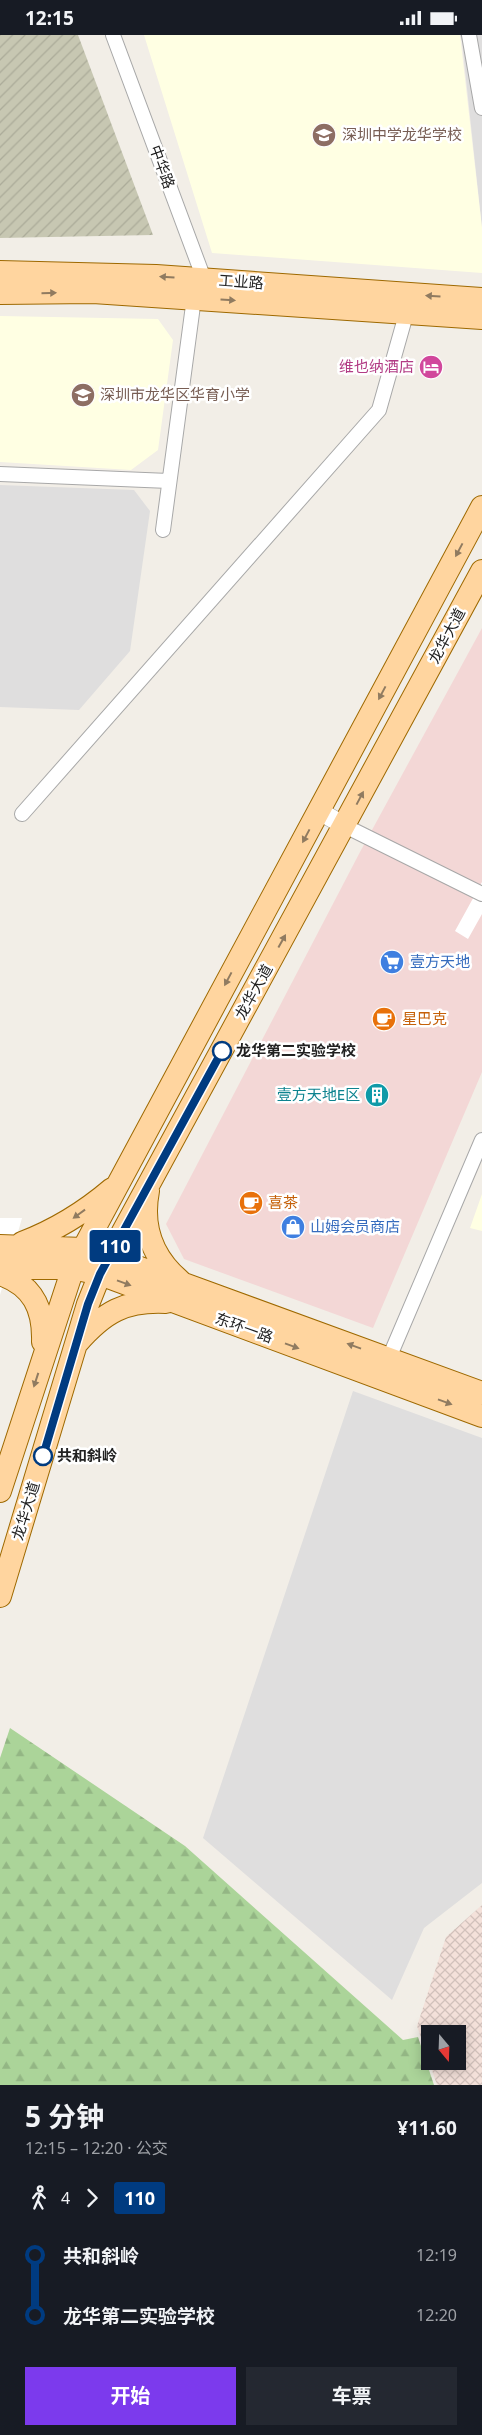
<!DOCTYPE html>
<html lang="zh">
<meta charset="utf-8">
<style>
body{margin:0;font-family:"Noto Sans","Noto Sans SC",sans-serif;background:#242831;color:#f1f3f6;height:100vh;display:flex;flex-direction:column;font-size:19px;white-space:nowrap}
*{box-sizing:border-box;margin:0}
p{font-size:16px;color:#9ea1a6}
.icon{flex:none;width:28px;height:28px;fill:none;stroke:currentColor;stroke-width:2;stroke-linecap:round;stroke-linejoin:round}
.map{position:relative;height:2050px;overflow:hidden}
.panel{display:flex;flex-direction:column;background:#171b24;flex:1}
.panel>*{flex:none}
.badge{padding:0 10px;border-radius:4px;font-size:18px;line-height:32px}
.needle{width:32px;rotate:161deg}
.controls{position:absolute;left:421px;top:1990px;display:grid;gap:10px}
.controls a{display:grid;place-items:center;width:45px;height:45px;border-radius:0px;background:#171b24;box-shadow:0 2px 12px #0003;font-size:25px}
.map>.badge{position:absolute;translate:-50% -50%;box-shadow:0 0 0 2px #fff}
.legs{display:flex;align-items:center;gap:8px;height:55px;padding:0 25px;font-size:16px}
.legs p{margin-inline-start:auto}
.headline{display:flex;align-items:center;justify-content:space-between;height:85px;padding:0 25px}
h1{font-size:28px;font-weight:700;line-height:38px}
.button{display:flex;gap:10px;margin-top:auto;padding:10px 25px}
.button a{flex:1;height:58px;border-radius:0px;background:#7c3aed;color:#fff;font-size:20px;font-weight:700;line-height:58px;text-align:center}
.button a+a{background:#242831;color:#f1f3f6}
ul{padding:0 25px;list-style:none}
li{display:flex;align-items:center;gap:18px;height:60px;font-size:19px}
li i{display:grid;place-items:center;width:8px;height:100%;margin:0 6px;background:currentColor}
li i::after{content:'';width:12px;height:12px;margin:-6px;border:4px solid;border-radius:50%;background:#171b24}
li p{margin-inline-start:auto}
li:first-child i{background:linear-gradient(#0000 50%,currentColor 0)}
li:last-child i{background:linear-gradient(currentColor 50%,#0000 0)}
.status{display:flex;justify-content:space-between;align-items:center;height:35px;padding:0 25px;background:#171b24;direction:ltr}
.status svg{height:14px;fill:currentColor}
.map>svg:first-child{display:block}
</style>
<div class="status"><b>12:15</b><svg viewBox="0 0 49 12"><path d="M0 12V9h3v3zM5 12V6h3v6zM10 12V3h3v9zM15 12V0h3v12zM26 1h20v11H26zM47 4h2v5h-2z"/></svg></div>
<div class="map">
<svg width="482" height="2050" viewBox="0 0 482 2050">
<defs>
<pattern id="military-cross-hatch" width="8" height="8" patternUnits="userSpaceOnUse" patternTransform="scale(1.25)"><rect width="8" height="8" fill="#f4e1da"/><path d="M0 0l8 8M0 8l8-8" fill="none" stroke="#d1c1bb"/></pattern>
<pattern id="construction-furrows" width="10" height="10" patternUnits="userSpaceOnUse" patternTransform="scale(1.25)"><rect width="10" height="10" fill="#c7c7b2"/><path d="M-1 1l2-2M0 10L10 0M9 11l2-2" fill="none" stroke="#abab99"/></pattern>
<pattern id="forest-firs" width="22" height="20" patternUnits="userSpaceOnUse" patternTransform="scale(1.25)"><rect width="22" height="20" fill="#abd499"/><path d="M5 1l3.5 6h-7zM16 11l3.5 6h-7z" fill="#93b684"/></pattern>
</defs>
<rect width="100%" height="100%" fill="#f2eee7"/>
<path fill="#dfdede" d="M460 0H482V193L462 7Z
M0 450 134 455 150 476 130 616 79 675 0 672Z
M353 1356 482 1403V1848L424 1893 392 1965 203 1803Z"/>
<path fill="#f3d7d6" d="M482 593V1037L373 1293 184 1224 166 1189 360 817Z"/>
<path fill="#ffffe3" d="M144 0H460L482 193V238L212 218Z
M0 281 158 284 173 305 158 415 131 435 0 427Z
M482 1159V1196L470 1193Z"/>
<path fill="url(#military-cross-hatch)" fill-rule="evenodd" d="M482 1870V2050H437L417 1991 446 1902ZM430 1999H458V2026H430Z"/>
<path fill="url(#construction-furrows)" d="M0 0H78L153 200 0 203Z"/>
<path fill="url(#forest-firs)" d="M10 1693 185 1811 403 2005 418 2002 434 2050H0V1723Z"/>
<path fill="#fff" d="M482 847V879L468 904 455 896Z
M0 1183H22L0 1260Z"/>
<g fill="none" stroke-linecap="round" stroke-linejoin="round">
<g stroke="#a8a8a8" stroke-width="16">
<path id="minor" d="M113 0 204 244 194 263 163 495
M469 0 482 73
M0 439 169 446
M22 779 379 375 407 276
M345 791 482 859
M386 1330 482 1105"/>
</g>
<g stroke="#a8a8a8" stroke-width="19">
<path id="tertiary" d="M319 776 345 791"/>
</g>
<g stroke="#9e6900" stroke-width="24">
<path id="primary" d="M0 237 156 241 482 264
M0 258 93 257 482 283
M148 1156C141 1192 153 1223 180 1246
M22 1208C56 1195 85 1177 112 1154
M0 1211 83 1214 110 1222 482 1358
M0 1233H73L100 1239 482 1381
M0 1239C33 1250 44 1274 43 1307
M77 1308C104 1277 125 1265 166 1267
M0 1456 73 1233 482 472
M0 1561 88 1269 100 1239 482 536"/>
</g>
<use href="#minor" stroke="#fff" stroke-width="14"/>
<use href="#tertiary" stroke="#fff" stroke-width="18"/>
<use href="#primary" stroke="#ffd59f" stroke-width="22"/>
</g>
<defs><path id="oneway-solid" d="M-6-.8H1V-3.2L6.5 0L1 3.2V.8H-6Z" transform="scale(1.25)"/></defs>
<g fill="#907b60">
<use href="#oneway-solid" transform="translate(167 242) rotate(-176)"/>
<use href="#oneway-solid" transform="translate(49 258) rotate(-1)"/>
<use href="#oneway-solid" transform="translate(433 261) rotate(-176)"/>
<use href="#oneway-solid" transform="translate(228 265) rotate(4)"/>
<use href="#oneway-solid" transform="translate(459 515) rotate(118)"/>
<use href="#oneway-solid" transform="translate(382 658) rotate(118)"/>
<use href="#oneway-solid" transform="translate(360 763) rotate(-62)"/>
<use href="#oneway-solid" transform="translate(306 801) rotate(118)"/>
<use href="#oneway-solid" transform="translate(282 906) rotate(-61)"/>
<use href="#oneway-solid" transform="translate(228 944) rotate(118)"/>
<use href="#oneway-solid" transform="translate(79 1179) rotate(144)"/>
<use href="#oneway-solid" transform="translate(124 1248) rotate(20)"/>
<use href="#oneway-solid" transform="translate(292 1311) rotate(20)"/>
<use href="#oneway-solid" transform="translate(354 1311) rotate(-160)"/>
<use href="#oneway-solid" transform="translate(36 1345) rotate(108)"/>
<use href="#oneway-solid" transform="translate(445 1367) rotate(20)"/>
</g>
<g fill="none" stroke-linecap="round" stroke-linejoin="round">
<g stroke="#fff" stroke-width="11">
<path id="line-1" d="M43 1421 88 1269 100 1239 222 1016"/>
</g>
<use href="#line-1" stroke="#003b80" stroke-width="8"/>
</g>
<defs>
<g id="school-disc" transform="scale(1.25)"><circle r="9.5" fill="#8d6e63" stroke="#fff"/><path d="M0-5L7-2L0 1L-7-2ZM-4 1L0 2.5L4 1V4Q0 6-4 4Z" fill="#fff"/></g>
<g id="hotel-disc" transform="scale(1.25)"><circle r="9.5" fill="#d1479c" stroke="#fff"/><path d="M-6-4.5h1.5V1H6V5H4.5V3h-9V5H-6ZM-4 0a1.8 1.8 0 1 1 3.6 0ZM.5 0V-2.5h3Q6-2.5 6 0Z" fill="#fff"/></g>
<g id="supermarket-disc" transform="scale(1.25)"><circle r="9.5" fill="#3f7fe0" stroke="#fff"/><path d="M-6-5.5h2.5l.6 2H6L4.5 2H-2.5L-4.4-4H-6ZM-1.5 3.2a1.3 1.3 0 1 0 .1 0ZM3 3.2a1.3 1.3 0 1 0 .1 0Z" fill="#fff"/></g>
<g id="cafe-disc" transform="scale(1.25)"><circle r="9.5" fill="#e8710a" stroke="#fff"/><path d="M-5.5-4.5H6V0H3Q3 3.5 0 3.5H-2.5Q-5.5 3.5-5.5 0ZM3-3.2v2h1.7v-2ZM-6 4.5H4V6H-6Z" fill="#fff"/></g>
<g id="building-disc" transform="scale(1.25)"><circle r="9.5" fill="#0f9aa8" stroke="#fff"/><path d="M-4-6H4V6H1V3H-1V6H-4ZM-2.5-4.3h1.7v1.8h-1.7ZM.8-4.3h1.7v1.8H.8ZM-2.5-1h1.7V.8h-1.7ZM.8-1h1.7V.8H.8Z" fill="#fff"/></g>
<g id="shop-disc" transform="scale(1.25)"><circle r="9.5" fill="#3f7fe0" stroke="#fff"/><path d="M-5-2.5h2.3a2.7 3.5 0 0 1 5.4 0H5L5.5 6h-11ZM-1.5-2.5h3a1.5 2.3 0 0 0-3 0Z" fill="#fff"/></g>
</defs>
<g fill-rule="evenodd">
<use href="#school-disc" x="324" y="100"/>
<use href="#hotel-disc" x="431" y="332"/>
<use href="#school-disc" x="83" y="360"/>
<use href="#supermarket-disc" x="392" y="927"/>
<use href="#cafe-disc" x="384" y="984"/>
<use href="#building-disc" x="377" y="1060"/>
<use href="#cafe-disc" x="251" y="1168"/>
<use href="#shop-disc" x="293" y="1192"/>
</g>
<g fill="#fff" stroke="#003b80" stroke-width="2.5">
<circle cx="222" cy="1016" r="9"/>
<circle cx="43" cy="1421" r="9"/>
</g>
<g text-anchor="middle" stroke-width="5" stroke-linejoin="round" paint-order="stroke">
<g font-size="15" fill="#785e54" stroke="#fff" text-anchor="start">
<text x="342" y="105">深圳中学龙华学校</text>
<text x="100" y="365">深圳市龙华区华育小学</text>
</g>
<g font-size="15" fill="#212121" stroke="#fff">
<text transform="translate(162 132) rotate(70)" y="5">中华路</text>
<text transform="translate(241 247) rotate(4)" y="5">工业路</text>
<text transform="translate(447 601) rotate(-62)" y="5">龙华大道</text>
<text transform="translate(254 957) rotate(-61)" y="5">龙华大道</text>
<text transform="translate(244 1293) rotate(20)" y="5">东环一路</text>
<text transform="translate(26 1476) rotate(-73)" y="5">龙华大道</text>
</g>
<g font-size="15" fill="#b23c85" stroke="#fff" text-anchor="end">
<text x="414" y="337">维也纳酒店</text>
</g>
<g font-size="15" fill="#366cbe" stroke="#fff" text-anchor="start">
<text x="410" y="932">壹方天地</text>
<text x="310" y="1197">山姆会员商店</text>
</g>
<g font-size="15" fill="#c56008" stroke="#fff" text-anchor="start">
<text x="402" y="989">星巴克</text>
<text x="268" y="1173">喜茶</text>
</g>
<g font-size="15" font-weight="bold" fill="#212121" stroke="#fff" text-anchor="start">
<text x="236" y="1021">龙华第二实验学校</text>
<text x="57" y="1426">共和斜岭</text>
</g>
<g font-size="15" fill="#0d838f" stroke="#fff" text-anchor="end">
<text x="360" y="1065">壹方天地E区</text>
</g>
</g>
</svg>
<div class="controls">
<a><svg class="needle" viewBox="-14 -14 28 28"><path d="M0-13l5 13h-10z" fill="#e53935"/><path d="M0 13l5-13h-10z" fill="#9ea1a6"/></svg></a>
</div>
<b class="badge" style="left:115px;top:1211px;background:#003b80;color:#fff">110</b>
</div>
<section class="panel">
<div class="headline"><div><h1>5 分钟</h1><p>12:15 – 12:20 · 公交</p></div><b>¥11.60</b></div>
<div class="legs"><svg class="icon" aria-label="walk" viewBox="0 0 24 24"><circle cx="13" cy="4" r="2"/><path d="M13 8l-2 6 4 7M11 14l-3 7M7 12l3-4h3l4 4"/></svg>4<svg class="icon" aria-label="forward" viewBox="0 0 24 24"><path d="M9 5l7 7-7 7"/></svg><b class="badge" style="background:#003b80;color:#fff">110</b></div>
<ul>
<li><i style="color:#003b80"></i><b>共和斜岭</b><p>12:19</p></li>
<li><i style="color:#003b80"></i><b>龙华第二实验学校</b><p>12:20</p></li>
</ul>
<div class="button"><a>开始</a><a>车票</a></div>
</section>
